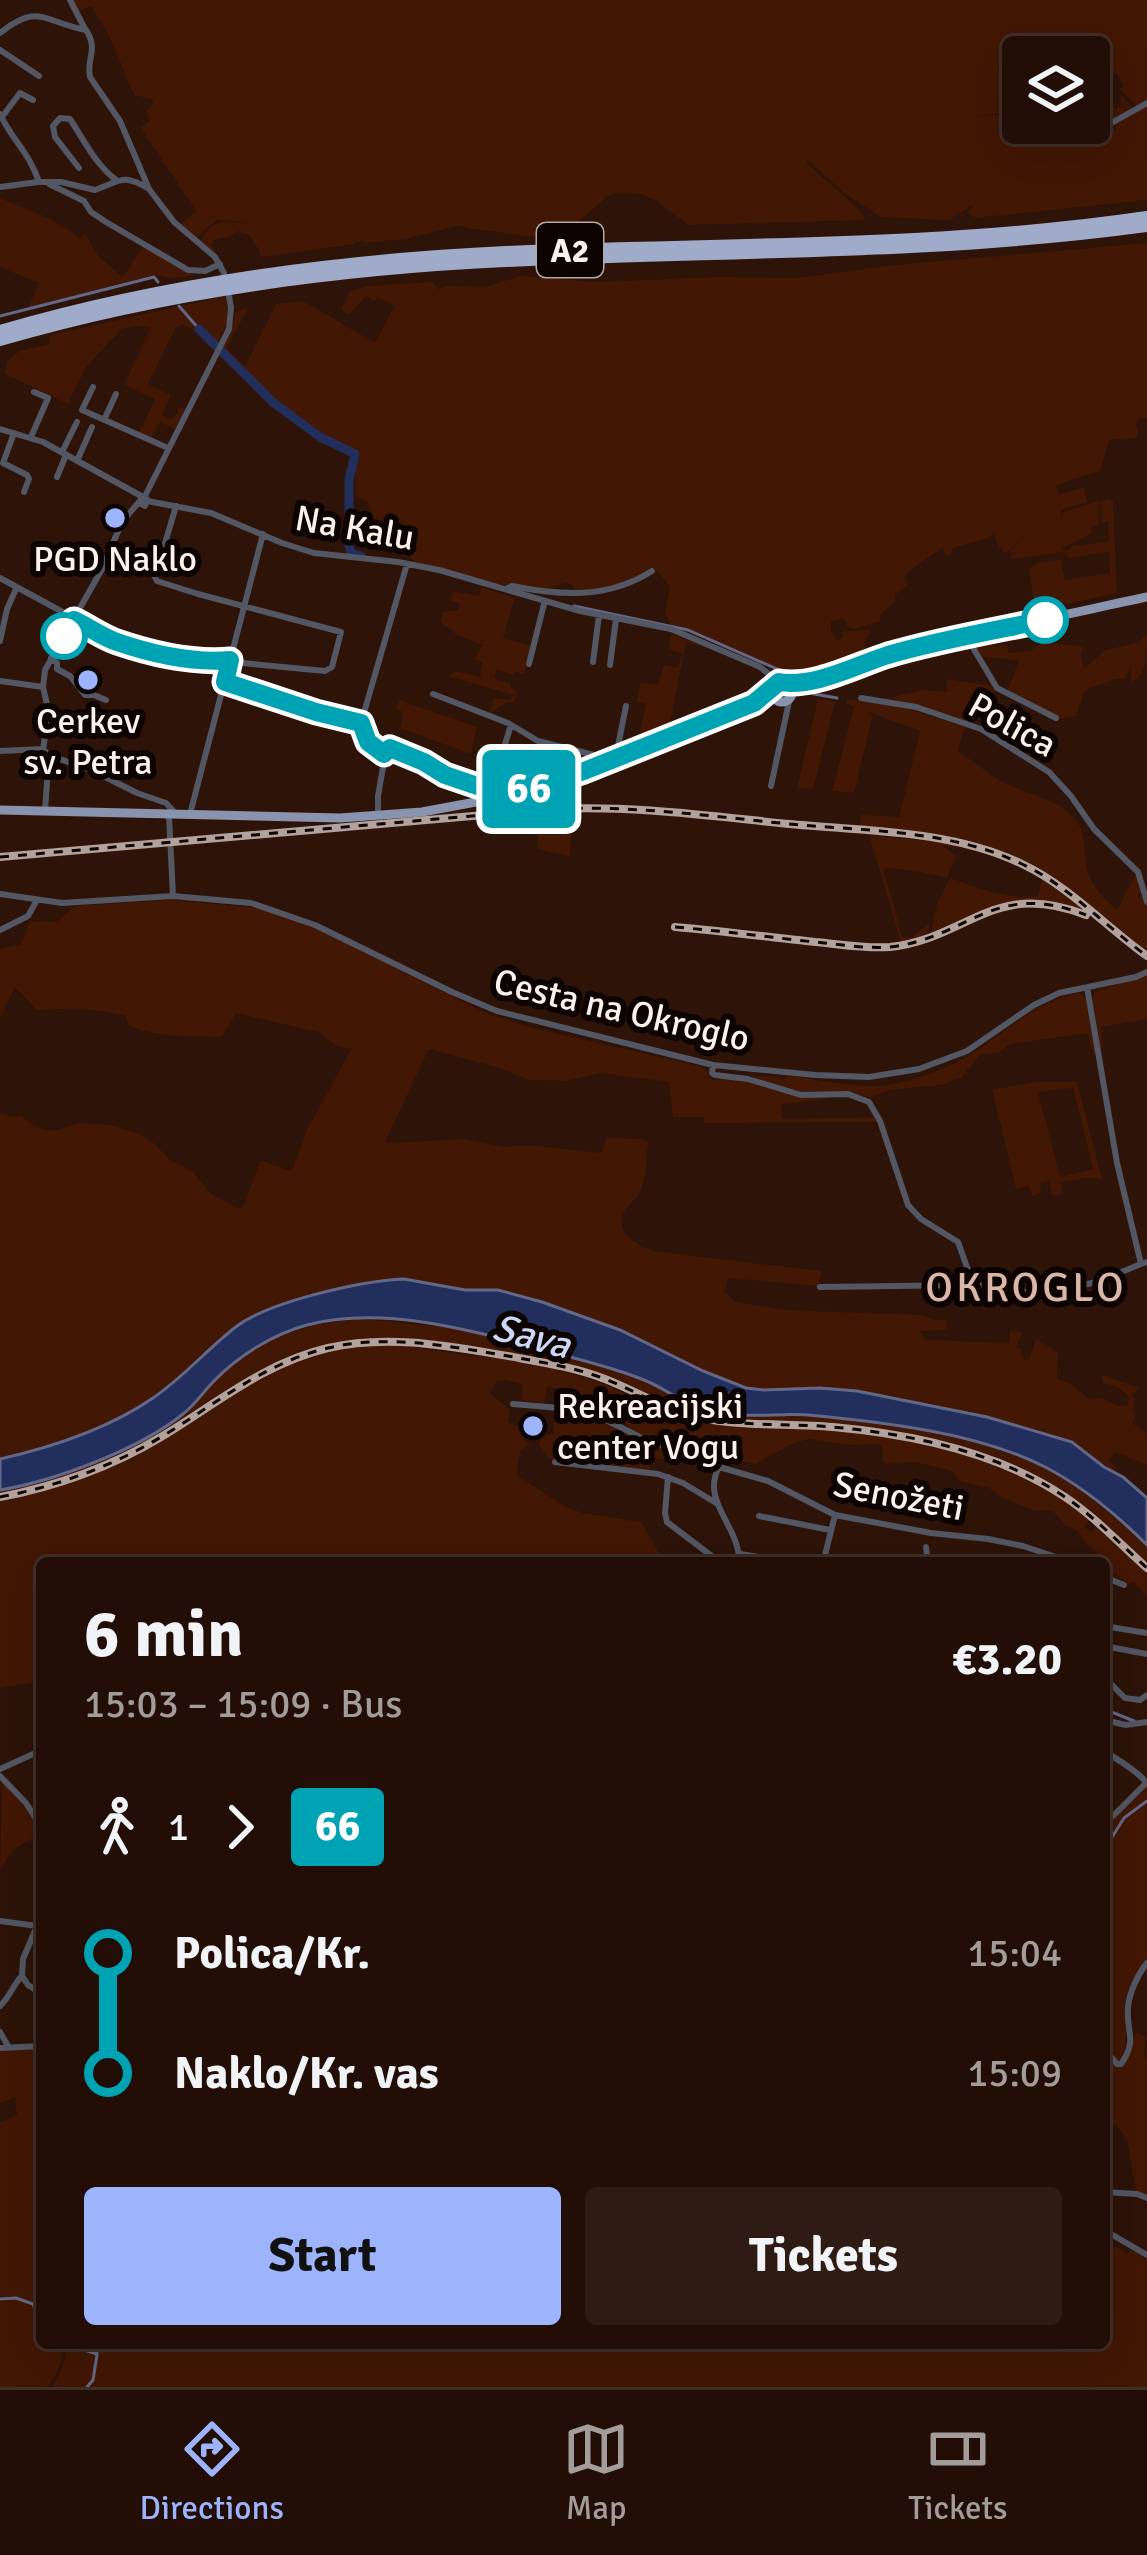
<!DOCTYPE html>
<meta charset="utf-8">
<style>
body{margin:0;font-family:Signika,sans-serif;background:#2e1c14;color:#f1f3f6;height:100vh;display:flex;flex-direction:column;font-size:45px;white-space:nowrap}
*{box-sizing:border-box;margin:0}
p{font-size:39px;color:#a29c9b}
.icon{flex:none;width:66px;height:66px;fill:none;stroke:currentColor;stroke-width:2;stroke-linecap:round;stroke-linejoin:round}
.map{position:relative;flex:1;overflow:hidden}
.details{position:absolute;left:36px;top:1557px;width:1074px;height:792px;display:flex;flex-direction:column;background:#220e06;border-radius:12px;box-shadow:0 12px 48px #0002,0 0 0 3px #3f2e28}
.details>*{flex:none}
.badge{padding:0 24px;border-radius:9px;font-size:42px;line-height:78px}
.fabs{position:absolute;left:1002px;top:36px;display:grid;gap:24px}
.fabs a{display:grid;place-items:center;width:108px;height:108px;border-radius:12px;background:#220e06;box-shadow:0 12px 48px #0002,0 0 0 3px #3f2e28;font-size:60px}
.map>.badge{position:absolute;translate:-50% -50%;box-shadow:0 0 0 6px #fff}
.legs{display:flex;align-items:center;gap:18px;height:132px;padding:0 48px;font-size:39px}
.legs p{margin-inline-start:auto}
.summary{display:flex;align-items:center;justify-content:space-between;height:204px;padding:0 48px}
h1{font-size:66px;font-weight:700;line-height:90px}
.button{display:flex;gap:24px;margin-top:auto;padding:24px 48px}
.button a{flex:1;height:138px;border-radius:12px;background:#9db4fd;color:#111;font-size:48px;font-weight:700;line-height:138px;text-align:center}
.button a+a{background:#2e1c14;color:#f1f3f6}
ul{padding:0 48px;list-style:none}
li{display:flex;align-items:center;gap:42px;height:120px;font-size:45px}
li i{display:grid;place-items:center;width:18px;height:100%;margin:0 15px;background:currentColor}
li i::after{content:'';width:30px;height:30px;margin:-15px;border:9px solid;border-radius:50%;background:#220e06}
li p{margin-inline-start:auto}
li:first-child i{background:linear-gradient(#0000 50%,currentColor 0)}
li:last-child i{background:linear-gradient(currentColor 50%,#0000 0)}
.tab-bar{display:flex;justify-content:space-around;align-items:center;height:168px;border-top:3px solid #3f2e28;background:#220e06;font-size:33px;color:#a29c9b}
.tab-bar a{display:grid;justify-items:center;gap:6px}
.tab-bar .on{color:#9db4fd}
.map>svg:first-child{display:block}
</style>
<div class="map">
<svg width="1147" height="2387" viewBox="0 0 1147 2387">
<rect width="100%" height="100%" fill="#2d1308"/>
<path fill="#421704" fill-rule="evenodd" d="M73 0H1147V102L1137 106 1120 89 1124 86 1117 73 1102 78 1110 91 1106 99 1108 103H1111L1115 109 1122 105 1120 95 1134 108 1104 124 1089 115V57H1023V111L976 116 1023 114V123H1089V118L1096 125V129L1081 138 1083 141 1109 128 1116 129 1115 123 1147 105V200L976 218 968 213 974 204 949 220 881 217 845 194 808 160 806 162C822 179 858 204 866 220L689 225 655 200 640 194 617 193 608 196 560 237 544 238 466 228 461 225 405 239 365 243 364 241 354 242 356 244 260 257V252L249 235 238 231 229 237 213 240 212 247 216 251 215 254 200 241C215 216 223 224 246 222L217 220 196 238 180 225 196 211 140 127 150 121 146 111 152 106 154 100 135 95C127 83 125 72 119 59 112 40 102 23 91 6L79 12Z
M0 198 51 219 81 239 85 233 98 256 123 277 143 247 195 276 170 278 155 275 28 308 39 283 0 267Z
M1147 243V418L1138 419 1136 424 1138 434 1136 438 1109 440 1100 472C1086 474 1070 480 1056 486L1059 494 1084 488 1087 502 1061 510V517L1063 512 1098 501 1099 524 1090 527 1093 533 1062 548 1067 551 1072 546 1109 541 1108 521 1102 523 1101 502 1107 499 1113 501 1117 593 1049 608 1036 615 1029 569 1037 563 1061 560 1065 580 1110 573 1109 552 1068 558 1066 552 1009 559 1013 555 1010 552 1023 538 1005 554 996 542 995 533C982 543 966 542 952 549V553L947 556 942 548 909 571 904 578 908 585 895 595V602L879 615 881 621 853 629 848 627 843 619 831 621V632L837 640 843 638V629L848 631 869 630 871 632 866 639 864 653 795 676 671 625 665 614 670 587 654 567 625 584 576 594 572 584 567 583 548 588 497 584 415 562 377 528 368 502 356 496 355 454 320 437 275 404 272 408 251 387 252 384 260 388 222 347 233 325 235 312 249 307 226 348 245 366 276 304 304 301 375 343 394 306 378 297 374 301 366 296 349 314 341 310 350 291 368 286 432 282 438 289 449 286 485 287 521 276 598 282 717 277 797 278 895 265Z
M226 296 228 323 217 344 202 330 196 332 183 324 175 329 148 384 171 395 162 415 173 420 180 407 185 409 175 429 160 422 151 438 139 432 155 399 124 385 151 328 139 326 122 329 86 367 68 404 5 374C5 349 30 349 50 344V335Z
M482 587 515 598 503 638 532 646 524 674 515 672 514 675 497 670 494 678 511 684V688L518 691 514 702 505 703 491 713 489 712 494 698 510 700 513 695 448 676 456 671 480 677 483 662 474 660 483 645 457 635 440 622 443 612 458 610 460 604 449 600 454 591 478 596Z
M671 634 724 654 686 642 669 729 637 742 646 704 637 701 640 683 658 685 664 665 678 668 682 654 669 649Z
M1147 635C1147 659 1147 674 1131 682V667L1125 679H1116L1085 690 1076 716 1059 719 1007 692 1019 660 983 657 975 646 1008 645 1009 653 1030 651 1041 643 1084 646 1081 654 1084 669 1104 651 1138 642Z
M947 679 992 686 996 696 992 706 982 701 976 709 971 708 967 723 892 699V697L923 690 947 692Z
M818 699 835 702 813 789 797 788Z
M847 699 899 706 965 727 958 750 960 753C974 761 986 772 999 780 1022 793 1057 797 1075 819 1089 836 1082 852 1088 872 1093 888 1105 900 1117 910L1136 873 1142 891 1137 897 1142 896 1147 907V955C1113 931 1085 901 1050 878 990 839 929 839 860 829L861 814 899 817 920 731 866 711 873 715 854 793 832 791 854 707 847 704Z
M399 700 477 727 471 754 400 728 403 712 395 709Z
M573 810 570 856 537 849 538 825 533 813Z
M869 835 959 844 958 848 942 845 956 856 947 878 917 871 887 868 884 871 902 937H913L930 922 927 935 901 942Z
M1043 877 1094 916C1023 889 996 906 931 933L937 904 950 878C979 888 1006 900 1038 896Z
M170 900 260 908 313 927 488 1014 533 1028 699 1066 706 1070 712 1080C742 1075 769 1090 797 1096 809 1098 823 1097 836 1097 816 1098 801 1104 781 1104L782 1117 785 1119 877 1117 879 1122 704 1123 703 1117H673L669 1082 601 1073 565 1081 529 1080 496 1067 429 1049 386 1140 388 1143 466 1139 503 1147 529 1145 601 1153 607 1138 643 1139 649 1143C645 1157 648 1169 643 1183 638 1200 635 1197 627 1208 610 1230 636 1244 653 1251L822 1271 818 1286 728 1278 724 1292 736 1302 786 1310 922 1315 934 1320H946L948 1330 920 1331 926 1340 1009 1343 1010 1330 1022 1333 1016 1347 1022 1350 1021 1354 1024 1356V1359L1029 1360 1036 1339 1058 1352 1057 1379 1071 1384 1089 1399 1102 1398 1118 1406 1128 1405 1129 1397 1120 1388 1103 1383 1102 1376H1105L1140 1388 1132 1395 1135 1400 1133 1409 1136 1416 1132 1423 1147 1433V1465L1115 1452 1109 1460 1116 1468V1473L1072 1442 987 1417 857 1391 820 1388 764 1390 746 1388 703 1371 604 1324 542 1302 498 1290H465L404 1279 366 1283 329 1292 256 1316 237 1327 173 1384 129 1413 100 1427 39 1450 0 1459V1112L12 1117 21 1116 36 1127 53 1131 79 1123 110 1125 140 1134 155 1144 170 1160 193 1172 211 1194 240 1209 244 1205 260 1162 263 1161 290 1171 293 1169 306 1132 351 1049 338 1047 318 1032 236 1013 222 1037C191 1036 156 1038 128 1025L126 1016C97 1008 67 1008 37 1010L15 987 0 1018V949L21 944 30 921 57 922 75 906Z
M1147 976V1019L1101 1027 1103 1048 1100 1049 1093 998 1095 991Z
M1080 993 1087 999 1096 1054 1093 1055 1088 1033 1010 1044 1000 1052 980 1055 961 1078 941 1085 889 1090 870 1098 854 1093H802L747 1075 776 1077 783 1080 789 1076C817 1079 846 1086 874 1086 903 1086 949 1068 973 1053 1009 1031 1037 999 1080 993Z
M1037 1082H1077L1102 1179 1087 1178 1061 1182 1063 1194 1056 1196 1052 1194 1049 1181 1041 1182 1040 1193 1032 1196 1029 1186 1016 1189 992 1089ZM1073 1088 1093 1169 1060 1177 1038 1092Z
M364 1319 455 1328 531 1346 641 1378 740 1414 778 1413 904 1426 981 1444 1043 1465 1071 1482 1144 1542 1147 1545V1566C1127 1547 1108 1528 1087 1510 1024 1459 921 1432 841 1426 791 1422 737 1427 688 1413 656 1403 627 1386 596 1374 567 1363 537 1360 507 1355 450 1345 395 1332 337 1344 263 1359 223 1400 161 1435 111 1463 56 1483 0 1495V1490C60 1477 132 1454 181 1416 196 1405 206 1388 219 1375 264 1334 305 1323 364 1319Z
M379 1344C404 1345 427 1349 451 1353 496 1358 543 1364 586 1378 624 1390 659 1412 697 1421 747 1432 802 1427 852 1432 931 1440 1029 1467 1090 1520L1084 1526 1090 1532 1097 1526 1147 1572V1597L1134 1582 1129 1584 1108 1569 1104 1571V1563H1094L1097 1552 1086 1544 1078 1531 1066 1526 1055 1513 1047 1510 1036 1511 1001 1497 989 1488 959 1481 953 1471 915 1462 886 1464 883 1461V1449L879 1444 848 1445 809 1439 791 1444 756 1464 728 1459 709 1460 637 1434 594 1396 589 1412 572 1408 575 1391 547 1387 544 1403 521 1400 523 1384 505 1380 497 1381 490 1393 510 1410 508 1422 518 1427 523 1439 530 1444 520 1452 516 1475 568 1508 583 1513 641 1522 659 1552 671 1563H42V1681L0 1688V1500L64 1484 126 1460 277 1368 337 1349Z
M560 1413 575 1419 606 1422 622 1432 674 1452 672 1460 651 1458 650 1471 553 1460 546 1456 538 1443 546 1435 554 1434V1422Z
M2 1779 8 1784 41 1828 42 1836C17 1844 13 1849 0 1870Z
M1147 1784V1961L1135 1982 1125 2042 1131 2043 1137 2032 1146 2038 1144 2057 1146 2058 1147 2049V2196L1136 2191 1127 2139 1114 2123 1104 2130V1848L1106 1842 1114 1837 1112 1818 1139 1795Z
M42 2048V2343H62C64 2360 58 2374 47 2387H0V2122L17 2115 15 2097 0 2104V2051Z
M1104 2232 1111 2235 1108 2241 1127 2254 1133 2248 1147 2259V2387H52C60 2372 69 2361 65 2343H1104Z"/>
<path fill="#222e5c" stroke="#646888" stroke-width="3" d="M404 1279 465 1290H498L542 1302 620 1330 703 1371 746 1388 764 1390 820 1388 857 1391 987 1417 1072 1442 1104 1467 1123 1477 1147 1498V1545C1118 1516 1083 1487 1047 1468 980 1433 883 1422 808 1415 777 1413 740 1419 709 1411 686 1406 665 1388 644 1380 613 1367 580 1360 548 1351 473 1331 385 1305 307 1325 273 1334 238 1356 214 1381 203 1392 195 1405 183 1414 140 1449 55 1481 0 1490V1459C53 1447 108 1429 153 1398 184 1377 207 1349 237 1326 271 1301 361 1281 404 1279Z"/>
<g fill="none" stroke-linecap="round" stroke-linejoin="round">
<path stroke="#646888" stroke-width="3" d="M179 306 199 329
M0 316 154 277 158 282
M574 606 688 630 793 676
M806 688 814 694 837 698
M1104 1709 1134 1721
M1104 1850 1124 1818 1147 1801
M0 2299 16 2298 33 2304 42 2329
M62 2343 97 2354 95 2343
M87 2387 93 2380 97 2355"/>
<path stroke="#222e5c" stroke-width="9" d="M199 329 274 403 320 437 355 454 349 480V546L352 554 361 556"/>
<path stroke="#525763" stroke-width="6" d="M70 0 85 29
M0 33C39 2 43 22 86 30 99 50 86 58 90 77L120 121 149 189 174 222 215 257 224 273
M0 50 39 76
M0 114C12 140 29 152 39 182H61L95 190C121 181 122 173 149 189
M2 117 20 93 33 100
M1099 126H1106L1147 103
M79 168 55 137 53 126 60 118 70 119C84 140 95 164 116 180
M49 184 84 201 91 212 106 222 188 270 205 271 220 264
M0 187 38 182
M93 387 82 410 168 448
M104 420 116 394
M0 429 43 442 143 497
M14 433 3 463 27 475 29 479 24 492
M31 437 48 398 34 392
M62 452 77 422
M77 461 92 427
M57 477 66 455
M141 498 147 499 145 506 139 503Z
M144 498 229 329 231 308 229 296
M147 501 211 513 282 543 314 553 398 562 439 570 580 611 671 629 760 667 779 682
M0 578 118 642 180 657 325 671 332 667 341 632 198 594 157 581 155 577 176 506
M508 588 512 586C561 596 608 599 652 571
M966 636 997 688 1056 718
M0 641 7 609 16 589
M910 641 1034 616
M51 658 57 663V669L70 676 85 695H94L106 700
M593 662 599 615
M529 664 544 604
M610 665 616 619
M0 681 43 687
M227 683 316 713 361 723
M433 694 508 723 538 741 602 757 608 761
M861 698 916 707 981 729 1049 772 1071 796 1094 829 1138 872 1147 902
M43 749 49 713 43 687 45 670 102 569 122 522 139 502
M43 749 49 755 93 771 137 793 166 803 177 815
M0 751 43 749
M384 754 390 748 424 762 445 775 495 792 501 790 504 796
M502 754 511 725
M602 757 617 751 626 706
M771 786 790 697
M378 810V796L385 756 369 742 361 723 407 564
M45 811 49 755
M190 814 263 534
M169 816 173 896
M0 894 62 903 173 896 251 903 315 925 452 992 497 1011 713 1065 815 1075 869 1077 919 1069 967 1051 1034 1005 1059 993 1136 977 1147 972
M0 930 28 916 37 900
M1087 987 1117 1163 1141 1264 1147 1262
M713 1065 712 1073 715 1075 748 1079 801 1095 848 1094 869 1102 880 1121 908 1205 921 1219 958 1242 973 1284 1040 1294 1097 1282 1141 1264
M820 1287 972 1285
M513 1404 560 1408 606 1420 640 1437 719 1467 768 1481 835 1515 931 1533 988 1539 1023 1546 1074 1563
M555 1462 658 1474 683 1483 716 1503
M719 1467C700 1502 741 1527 739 1563
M668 1477 665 1513 667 1522 721 1563
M759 1516 830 1530
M926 1547 928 1563
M740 1554 796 1563
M823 1563 835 1515
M1104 1577 1124 1585
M1104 1626 1147 1633
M1104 1646 1147 1654
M1104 1677 1125 1698 1140 1700 1147 1695
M1104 1720 1126 1725 1147 1722
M1104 1751C1115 1758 1141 1773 1146 1783L1113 1816 1108 1819 1104 1817
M0 1769 42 1750
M0 1776 26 1803 42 1828
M0 1921 37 1926 23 1959 22 1976 28 1985 42 1994
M0 2006C11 1996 13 1984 22 1976
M0 2032 8 2046
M0 2048 42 2046
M1104 2049 1117 2064H1121C1138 2040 1126 2032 1128 2008 1129 1993 1138 1974 1147 1963
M1104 2192 1137 2194 1147 2198
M1104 2230 1147 2255"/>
<path stroke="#8a93ad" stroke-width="9" d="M772 692a10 10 0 1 1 20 0a10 10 0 1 1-20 0Z
M789 685C827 679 861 662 898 653 980 632 1064 615 1147 597
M0 810 340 818 422 812 492 799 554 781 755 702 772 690"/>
<path stroke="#a0abca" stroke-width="12" d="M0 331C171 281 352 258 530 251 736 243 942 247 1147 217
M0 340C171 290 351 267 530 260 736 251 942 254 1147 226"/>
<g stroke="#b3a29c" stroke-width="8">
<path id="rail" d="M0 857 552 809C631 805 710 816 789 824 866 831 952 830 1022 864 1069 886 1105 926 1147 956
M675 927C722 931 768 937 815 942 839 944 865 949 890 947 969 938 993 879 1086 915
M0 1497C55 1487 113 1466 161 1437 216 1404 264 1363 328 1348 388 1334 448 1346 508 1356 540 1362 574 1367 605 1379 636 1391 664 1409 697 1417 741 1427 788 1423 833 1427 911 1434 998 1452 1065 1497 1095 1517 1120 1544 1147 1568"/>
</g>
<use href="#rail" stroke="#0d0402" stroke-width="3" stroke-dasharray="9" stroke-linecap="butt"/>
</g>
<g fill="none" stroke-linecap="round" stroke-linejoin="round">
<g stroke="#fff" stroke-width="27">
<path id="line-1" d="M64 636 74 620C89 627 102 637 117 642 152 654 194 663 230 660L225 682 316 712 361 723 368 742 384 754 390 748 424 762 445 775 495 792 501 790 504 796 584 771 754 703 779 682C814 688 854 666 888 655 939 640 992 631 1045 620"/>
</g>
<use href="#line-1" stroke="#00a3b4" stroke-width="18"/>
</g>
<g fill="#9db4fd" stroke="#0d0402" stroke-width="4.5">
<circle cx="115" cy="518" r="12"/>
<circle cx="88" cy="680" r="12"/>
<circle cx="533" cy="1426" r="12"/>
</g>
<g fill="#fff" stroke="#00a3b4" stroke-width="6">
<circle cx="1045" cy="620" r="21"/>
<circle cx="64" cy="636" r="21"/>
</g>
<g text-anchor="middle" stroke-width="12" stroke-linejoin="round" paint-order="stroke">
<rect fill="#0d0402" stroke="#b5aaa6" stroke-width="3" x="537" y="223" width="66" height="54" rx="9"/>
<g font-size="33" font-weight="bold" fill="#fdf1ed">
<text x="570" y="262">A2</text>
</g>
<g font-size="36" fill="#fdf1ed" stroke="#0d0402">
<text transform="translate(355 527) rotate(10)" y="13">Na Kalu</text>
<text transform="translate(1013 724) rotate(29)" y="13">Polica</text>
<text transform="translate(622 1009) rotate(13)" y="13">Cesta na Okroglo</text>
<text transform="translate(899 1495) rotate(11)" y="13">Senožeti</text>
</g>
<g font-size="36" fill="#fdf1ed" stroke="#0d0402">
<text x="115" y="571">PGD Naklo</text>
<text x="88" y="733">Cerkev<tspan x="88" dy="41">sv. Petra</tspan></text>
<text x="557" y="1418" text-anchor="start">Rekreacijski<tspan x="557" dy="41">center Vogu</tspan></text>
</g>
<g font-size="39" font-style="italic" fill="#ccd7f7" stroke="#0d0402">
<text transform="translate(532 1335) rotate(15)" y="14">Sava</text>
</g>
<g font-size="42" letter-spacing="3" fill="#dab6a8" stroke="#0d0402">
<text x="1026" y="1301">OKROGLO</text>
</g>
</g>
</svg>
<div class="fabs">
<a><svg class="icon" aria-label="layers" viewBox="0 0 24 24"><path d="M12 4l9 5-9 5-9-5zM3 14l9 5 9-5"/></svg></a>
</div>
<b class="badge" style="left:529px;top:789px;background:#00a3b4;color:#fff">66</b>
<section class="details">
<div class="summary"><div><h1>6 min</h1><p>15:03 – 15:09 · Bus</p></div><b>€3.20</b></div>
<div class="legs"><svg class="icon" aria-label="walk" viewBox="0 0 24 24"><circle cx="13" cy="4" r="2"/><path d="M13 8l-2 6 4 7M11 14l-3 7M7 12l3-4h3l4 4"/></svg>1<svg class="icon" aria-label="forward" viewBox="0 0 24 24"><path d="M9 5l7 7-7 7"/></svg><b class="badge" style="background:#00a3b4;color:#fff">66</b></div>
<ul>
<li><i style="color:#00a3b4"></i><b>Polica/Kr.</b><p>15:04</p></li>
<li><i style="color:#00a3b4"></i><b>Naklo/Kr. vas</b><p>15:09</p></li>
</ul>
<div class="button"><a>Start</a><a>Tickets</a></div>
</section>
</div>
<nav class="tab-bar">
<a class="on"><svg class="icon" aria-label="directions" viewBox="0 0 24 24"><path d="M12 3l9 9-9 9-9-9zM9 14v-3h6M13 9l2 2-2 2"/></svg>Directions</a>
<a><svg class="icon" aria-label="map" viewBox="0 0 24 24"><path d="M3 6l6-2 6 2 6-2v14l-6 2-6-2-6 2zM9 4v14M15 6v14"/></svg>Map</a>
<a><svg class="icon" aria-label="tickets" viewBox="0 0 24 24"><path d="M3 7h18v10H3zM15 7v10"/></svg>Tickets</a>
</nav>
